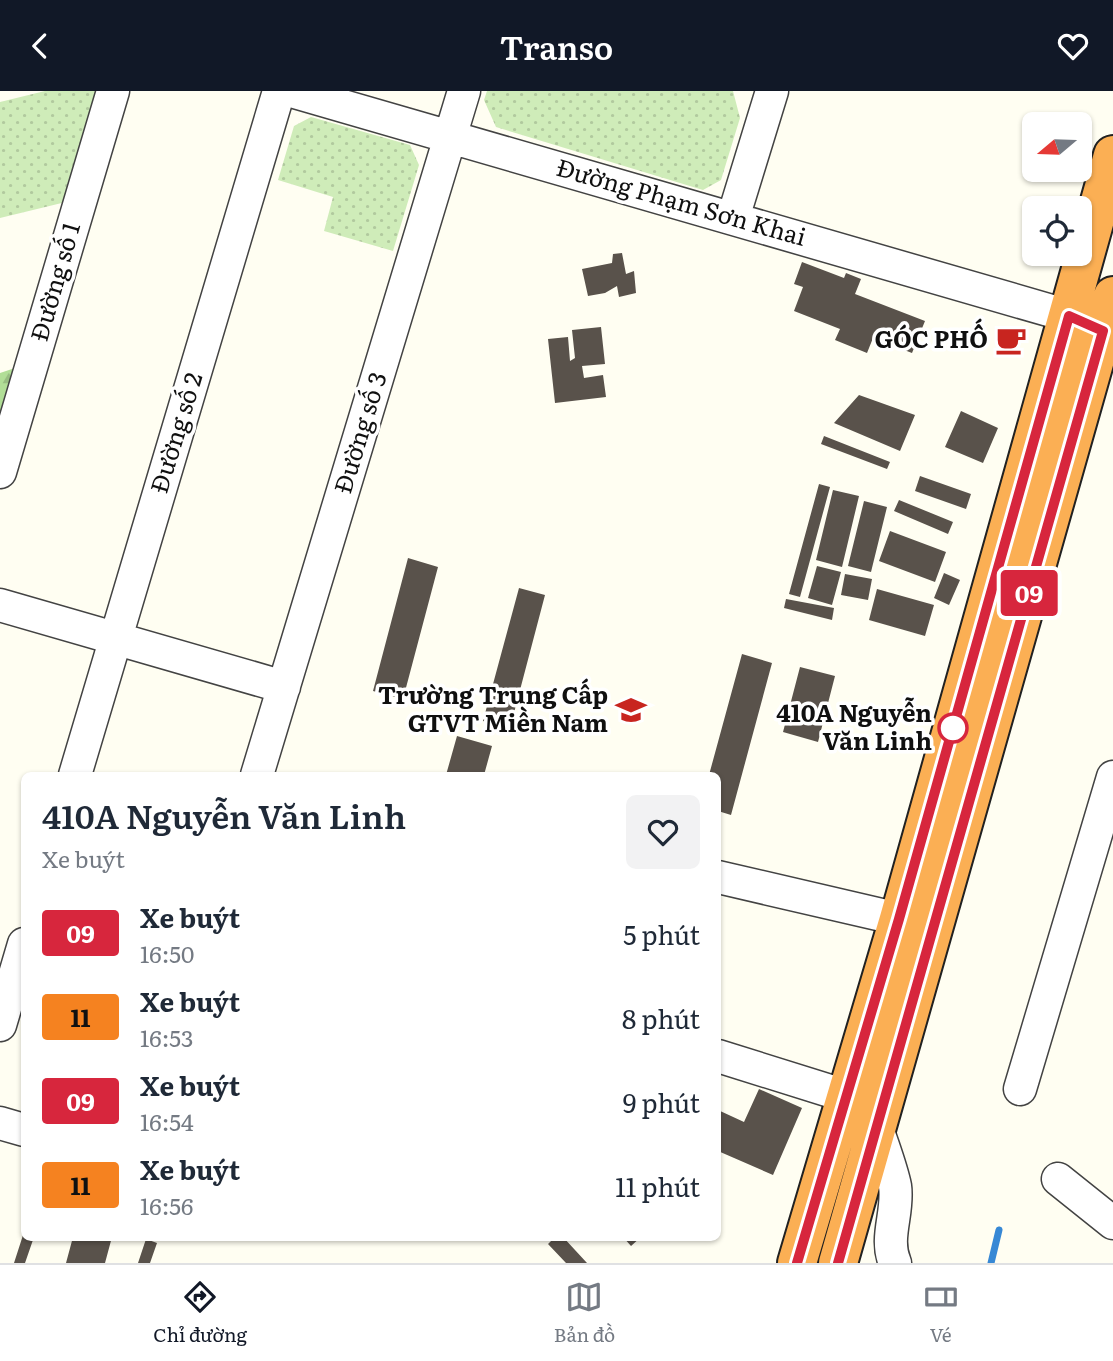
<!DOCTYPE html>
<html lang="vi">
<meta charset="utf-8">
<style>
body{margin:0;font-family:Literata,serif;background:#f2f2f3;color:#1f2937;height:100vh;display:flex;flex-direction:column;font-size:26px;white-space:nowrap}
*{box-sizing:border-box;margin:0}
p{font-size:23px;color:#747a83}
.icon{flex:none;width:38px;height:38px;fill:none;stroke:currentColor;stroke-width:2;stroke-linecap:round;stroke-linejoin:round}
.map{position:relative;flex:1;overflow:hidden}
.side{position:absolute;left:21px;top:681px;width:700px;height:469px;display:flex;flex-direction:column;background:#fff;border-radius:10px;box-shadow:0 2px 5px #0004}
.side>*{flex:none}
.badge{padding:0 14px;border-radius:5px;font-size:24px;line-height:46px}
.needle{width:46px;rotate:251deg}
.controls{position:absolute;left:1022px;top:21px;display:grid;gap:14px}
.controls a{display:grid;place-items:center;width:70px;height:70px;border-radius:10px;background:#fff;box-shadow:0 2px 5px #0004;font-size:35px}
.map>.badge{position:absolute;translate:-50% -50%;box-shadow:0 0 0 4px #fff}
.round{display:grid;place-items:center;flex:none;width:74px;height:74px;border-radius:10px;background:#f2f2f3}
.head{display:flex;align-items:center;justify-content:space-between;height:119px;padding:0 21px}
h1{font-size:33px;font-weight:600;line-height:52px}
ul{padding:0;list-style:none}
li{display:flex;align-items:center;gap:21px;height:84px;padding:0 21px}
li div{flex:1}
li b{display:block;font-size:26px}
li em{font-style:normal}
li .badge{min-width:77px;font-weight:700;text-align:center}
header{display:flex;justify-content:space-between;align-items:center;height:91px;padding:0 21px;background:#111827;color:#fff;font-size:32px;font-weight:600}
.tab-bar{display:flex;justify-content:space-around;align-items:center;height:98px;border-top:2px solid #e0e1e3;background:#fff;font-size:19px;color:#747a83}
.tab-bar a{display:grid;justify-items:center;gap:4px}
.tab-bar .selected{color:#111827}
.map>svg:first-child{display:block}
</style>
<header><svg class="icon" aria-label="back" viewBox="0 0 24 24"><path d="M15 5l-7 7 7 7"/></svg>Transo<svg class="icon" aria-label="heart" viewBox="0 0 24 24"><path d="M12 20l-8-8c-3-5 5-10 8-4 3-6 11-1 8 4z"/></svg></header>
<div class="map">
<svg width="1113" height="1172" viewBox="0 0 1113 1172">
<defs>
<pattern id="grass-dots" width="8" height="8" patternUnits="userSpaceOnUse" patternTransform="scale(1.75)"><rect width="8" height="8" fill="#cfecb9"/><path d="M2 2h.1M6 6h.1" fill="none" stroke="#b1c99e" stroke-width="1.8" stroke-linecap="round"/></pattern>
<pattern id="forest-firs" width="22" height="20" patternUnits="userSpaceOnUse" patternTransform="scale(1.75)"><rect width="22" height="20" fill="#b1de97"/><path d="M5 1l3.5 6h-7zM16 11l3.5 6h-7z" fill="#97bd81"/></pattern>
</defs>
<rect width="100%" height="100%" fill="#fffef2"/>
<path fill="url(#grass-dots)" d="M45 0H102L70 110 0 127V11Z
M487 0H733L740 27 721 89 703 99 496 36 484 9Z
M311 26 410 54 419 74 393 160 324 140 333 106 278 89 294 35Z"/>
<path fill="url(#forest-firs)" d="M21 275 0 345V282Z"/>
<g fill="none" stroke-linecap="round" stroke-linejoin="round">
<path stroke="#3788d5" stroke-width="7" d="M991 1172 999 1139"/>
</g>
<path fill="#59524b" d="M622 162 626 183 634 180 636 202 619 206 617 195 605 202 588 205 582 178 612 172 613 163Z
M802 171 844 187 846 182 861 188 855 203 925 230 912 262 873 247 867 262 835 249 840 238 794 220 803 196 794 193Z
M601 236 605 273 582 275 584 287 603 284 606 306 555 312 548 248 568 246 570 270 575 267 572 239Z
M859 304 915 324 900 360 834 332Z
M961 320 998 337 983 372 945 356Z
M824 345 890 371 887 378 821 353Z
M920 385 971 403 966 418 915 400Z
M819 393 830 396 800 506 789 503Z
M833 399 859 405 842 476 816 469Z
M899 409 953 431 948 443 894 420Z
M864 410 887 416 871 481 848 475Z
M890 440 946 461 935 491 879 470Z
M408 467 438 476 403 608 373 600Z
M817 475 841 481 832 514 808 507Z
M944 482 960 489 949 514 934 507Z
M845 483 872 488 868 509 841 504Z
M519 497 545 504 510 637 483 630Z
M877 498 934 514 925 545 869 529Z
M786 508 834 517 832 529 784 517Z
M742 563 772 572 731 724 718 720V684H709Z
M800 576 835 585 818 651 783 641Z
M457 645 492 655 484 684H446Z
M759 998 802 1017 773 1084 718 1060V1019L744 1031Z
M24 1141V1146H34L25 1172H14Z
M73 1146H112L105 1172H66Z
M555 1146H563L587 1172H566L548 1153Z
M623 1146H641L631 1155Z
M146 1148 157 1152 150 1172H138Z"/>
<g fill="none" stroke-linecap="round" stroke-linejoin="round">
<g stroke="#434343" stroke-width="35">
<path id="minor" d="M291 0 1069 225
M733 127 772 0
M0 381 113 0
M0 514 284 596
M75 684 279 0
M257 684 464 0
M718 786 899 828
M0 934 24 853
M718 965 846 1005
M1020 998 1113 686
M0 1032 24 1039
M877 1037C883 1056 891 1076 895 1095 899 1121 884 1147 895 1172
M1058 1088 1113 1132"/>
</g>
<g stroke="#212121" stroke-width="42">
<path id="highway" d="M797 1172 899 828 1113 64
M838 1172 1113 205"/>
</g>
<use href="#minor" stroke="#fff" stroke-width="32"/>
<use href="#highway" stroke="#fbaf54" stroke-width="38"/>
</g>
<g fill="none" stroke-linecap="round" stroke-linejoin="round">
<g stroke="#fff" stroke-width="16">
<path id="line" d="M797 1172 899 828 1069 225 1103 240 838 1172"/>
</g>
<use href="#line" stroke="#d7263d" stroke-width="10"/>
</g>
<defs>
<g id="cafe-bare" transform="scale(2.415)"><path d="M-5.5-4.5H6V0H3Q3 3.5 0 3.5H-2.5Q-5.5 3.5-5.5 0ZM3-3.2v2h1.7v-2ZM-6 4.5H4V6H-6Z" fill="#c8251f" stroke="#fff" stroke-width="2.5" paint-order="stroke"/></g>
<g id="university-bare" transform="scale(2.415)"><path d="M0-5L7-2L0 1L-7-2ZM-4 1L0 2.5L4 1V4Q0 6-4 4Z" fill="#c8251f" stroke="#fff" stroke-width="2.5" paint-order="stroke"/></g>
</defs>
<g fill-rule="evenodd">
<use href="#cafe-bare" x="1011" y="249"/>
<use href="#university-bare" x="631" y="619"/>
</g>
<circle fill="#fff" stroke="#d7263d" stroke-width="3.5" cx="953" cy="637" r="14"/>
<g text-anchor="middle" stroke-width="7" stroke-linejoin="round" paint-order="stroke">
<g font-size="24" fill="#101010" stroke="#fff">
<text transform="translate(681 112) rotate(16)" y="8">Đường Phạm Sơn Khai</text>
<text transform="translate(56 191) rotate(-74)" y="8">Đường số 1</text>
<text transform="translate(177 342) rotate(-73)" y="8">Đường số 2</text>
<text transform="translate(361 342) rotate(-73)" y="8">Đường số 3</text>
</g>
<g font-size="24" font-weight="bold" fill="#101010" stroke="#fff" text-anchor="end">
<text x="988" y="257">GÓC PHỐ</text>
<text x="608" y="613">Trường Trung Cấp<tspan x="608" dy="28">GTVT Miền Nam</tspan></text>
</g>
<g font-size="24" font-weight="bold" fill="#101010" stroke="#fff" text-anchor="end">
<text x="932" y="631">410A Nguyễn<tspan x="932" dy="28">Văn Linh</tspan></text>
</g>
</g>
</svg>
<div class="controls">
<a><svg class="needle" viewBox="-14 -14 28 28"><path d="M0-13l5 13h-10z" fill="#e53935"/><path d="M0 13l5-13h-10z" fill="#747a83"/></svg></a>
<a><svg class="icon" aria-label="locate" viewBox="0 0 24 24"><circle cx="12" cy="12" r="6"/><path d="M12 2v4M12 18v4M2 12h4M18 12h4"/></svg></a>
</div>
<b class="badge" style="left:1029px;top:502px;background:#d7263d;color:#fff">09</b>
<section class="side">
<div class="head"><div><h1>410A Nguyễn Văn Linh</h1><p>Xe buýt</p></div><a class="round"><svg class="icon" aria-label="heart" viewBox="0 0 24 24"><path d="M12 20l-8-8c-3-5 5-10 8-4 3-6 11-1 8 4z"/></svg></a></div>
<ul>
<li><span class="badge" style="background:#d7263d;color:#fff">09</span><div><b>Xe buýt</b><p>16:50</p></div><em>5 phút</em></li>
<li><span class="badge" style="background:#f58220;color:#111">11</span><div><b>Xe buýt</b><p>16:53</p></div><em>8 phút</em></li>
<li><span class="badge" style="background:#d7263d;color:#fff">09</span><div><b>Xe buýt</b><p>16:54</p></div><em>9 phút</em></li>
<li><span class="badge" style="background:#f58220;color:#111">11</span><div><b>Xe buýt</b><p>16:56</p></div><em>11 phút</em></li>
</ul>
</section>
</div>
<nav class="tab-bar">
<a class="selected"><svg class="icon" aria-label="directions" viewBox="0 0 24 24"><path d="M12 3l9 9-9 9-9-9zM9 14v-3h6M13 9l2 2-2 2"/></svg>Chỉ đường</a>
<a><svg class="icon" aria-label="map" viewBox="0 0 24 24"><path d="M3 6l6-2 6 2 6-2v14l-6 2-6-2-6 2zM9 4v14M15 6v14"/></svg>Bản đồ</a>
<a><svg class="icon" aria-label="tickets" viewBox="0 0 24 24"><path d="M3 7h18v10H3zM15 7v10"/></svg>Vé</a>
</nav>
